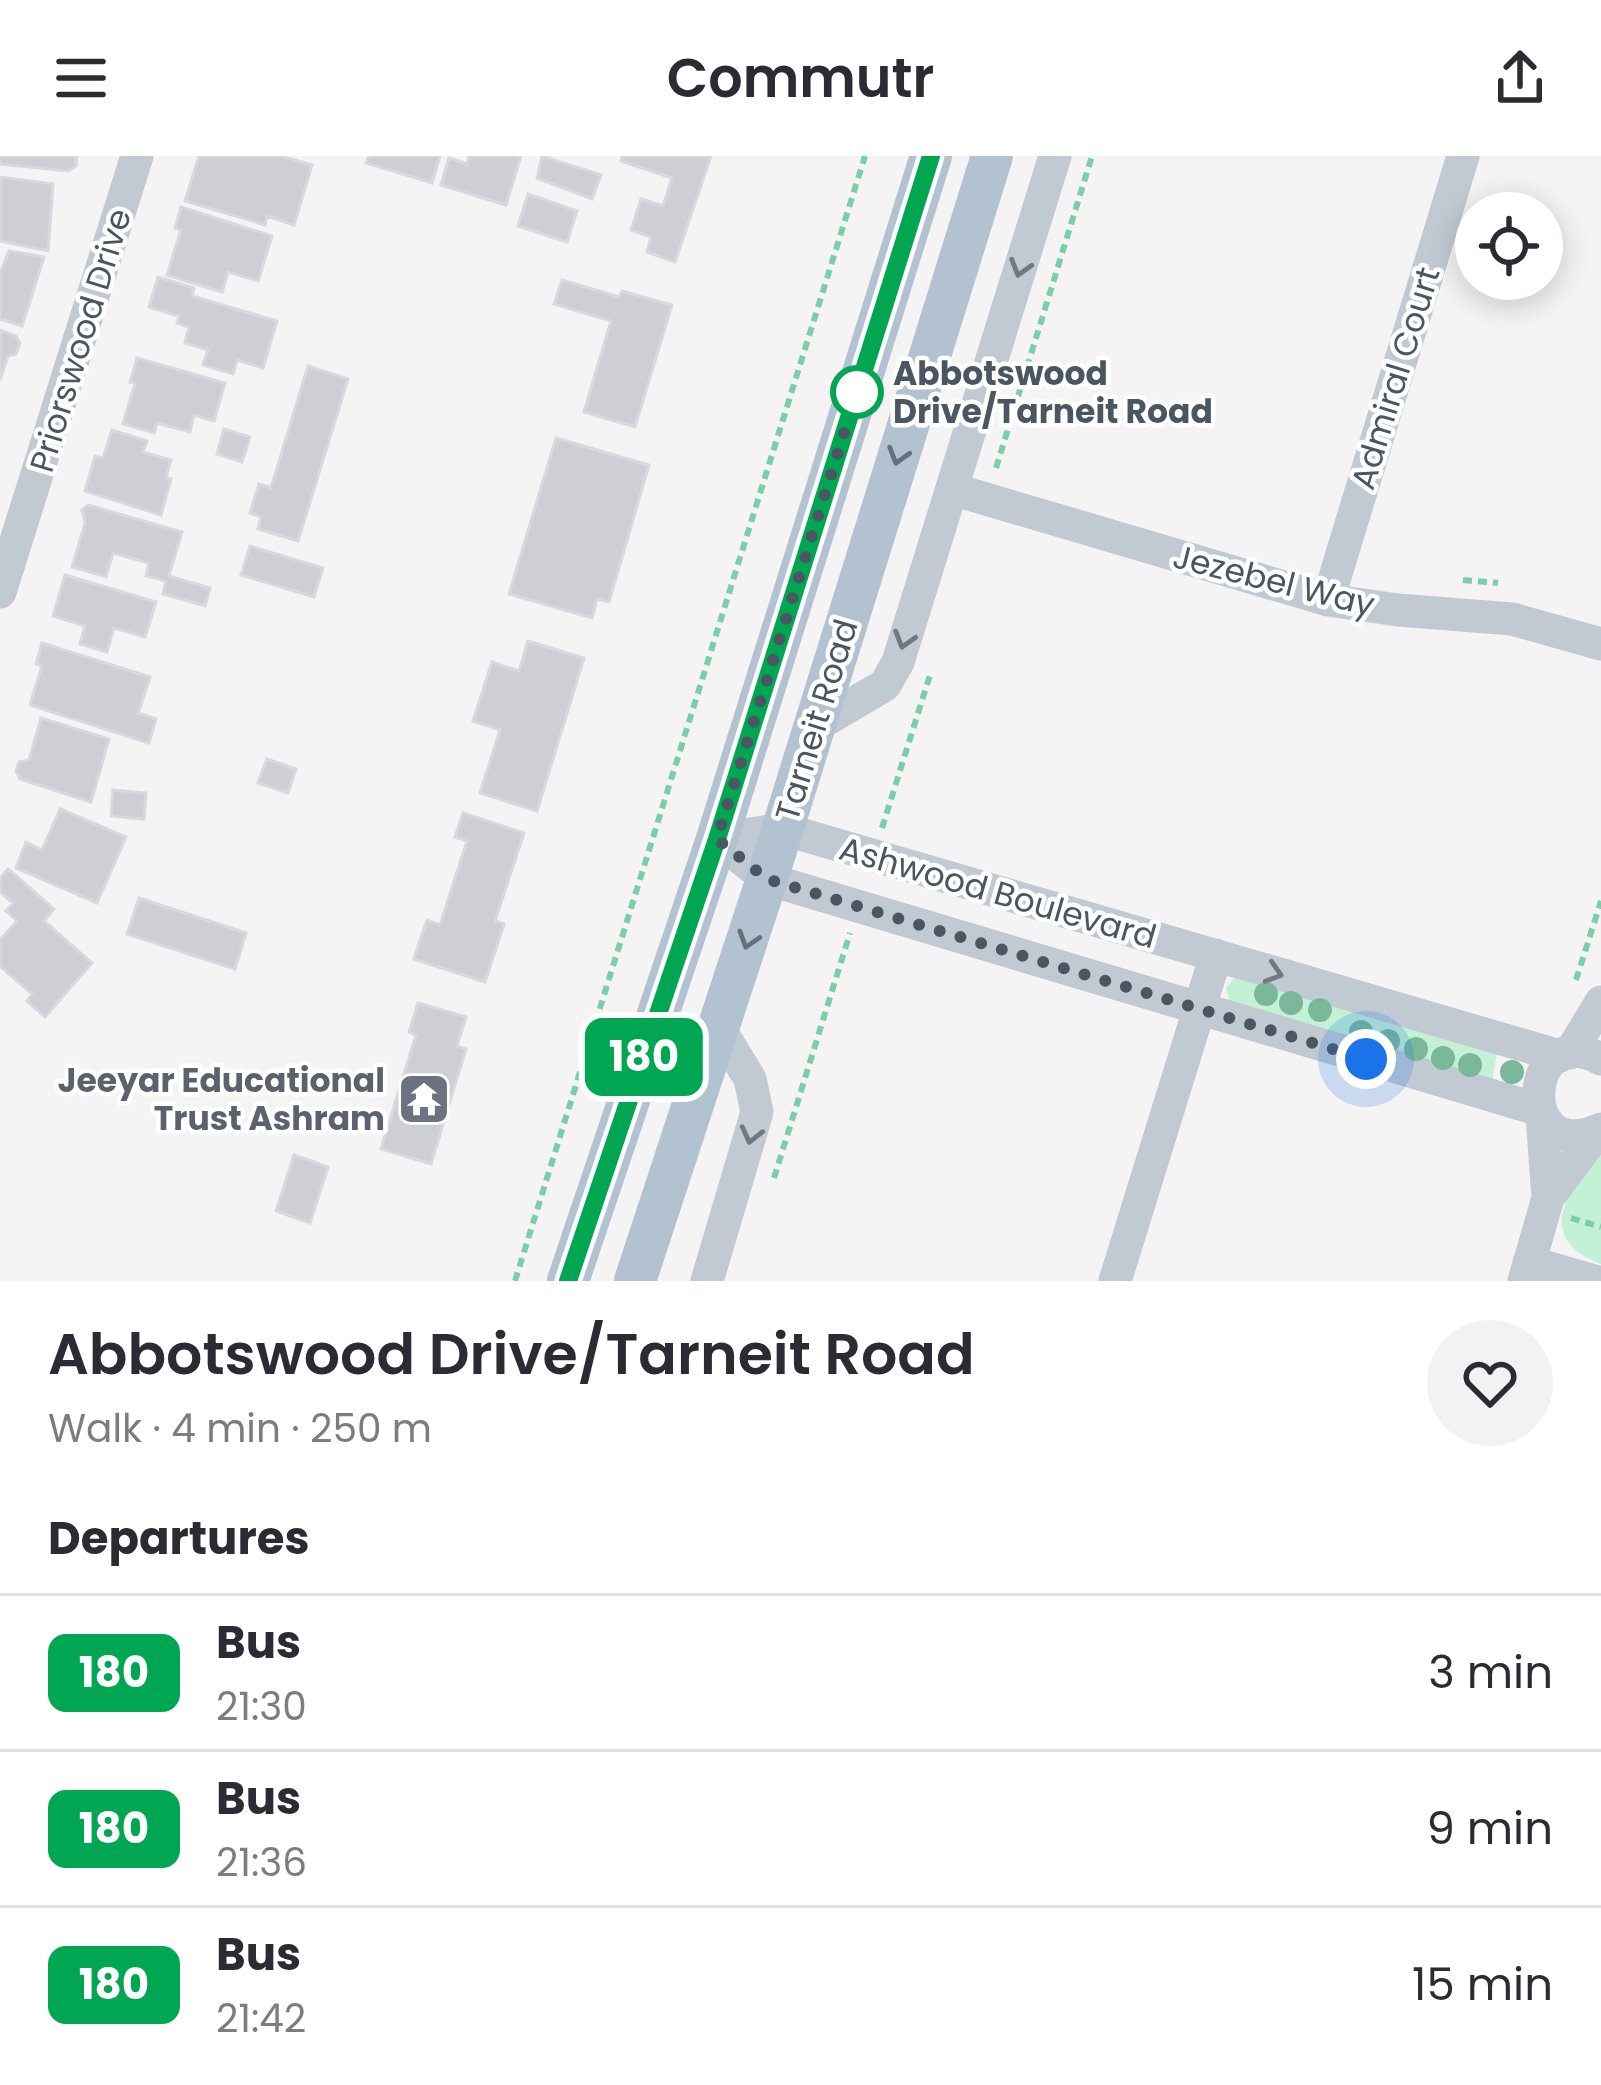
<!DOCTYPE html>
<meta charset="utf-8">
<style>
body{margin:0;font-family:Poppins,sans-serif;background:#f2f2f3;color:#2b2b33;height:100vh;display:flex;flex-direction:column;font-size:45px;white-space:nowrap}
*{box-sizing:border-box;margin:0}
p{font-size:39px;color:#7c7c81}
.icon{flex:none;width:66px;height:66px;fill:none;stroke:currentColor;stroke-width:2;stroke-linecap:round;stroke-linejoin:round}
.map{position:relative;height:1125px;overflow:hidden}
.details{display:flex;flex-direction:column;background:#fff;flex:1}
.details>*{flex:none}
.badge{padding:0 24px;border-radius:18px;font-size:42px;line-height:78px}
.buttons{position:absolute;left:1455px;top:36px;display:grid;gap:24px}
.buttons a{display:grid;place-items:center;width:108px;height:108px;border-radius:50%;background:#fff;box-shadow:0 6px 30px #0003;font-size:60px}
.you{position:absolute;width:60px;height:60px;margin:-30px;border:9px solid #fff;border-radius:50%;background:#1a73e8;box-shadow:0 0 0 18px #1a73e833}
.map>.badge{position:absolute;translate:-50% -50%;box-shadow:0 0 0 6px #fff}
h2{padding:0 48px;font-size:45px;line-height:108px}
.round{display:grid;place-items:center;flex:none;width:126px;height:126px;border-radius:63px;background:#f2f2f3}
.summary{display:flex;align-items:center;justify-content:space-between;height:204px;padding:0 48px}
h1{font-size:57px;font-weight:600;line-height:90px}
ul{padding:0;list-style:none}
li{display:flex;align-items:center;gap:36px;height:156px;padding:0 48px;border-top:3px solid #e1e1e2}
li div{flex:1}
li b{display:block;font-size:45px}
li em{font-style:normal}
li .badge{min-width:132px;font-weight:700;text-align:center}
header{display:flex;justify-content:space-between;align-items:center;height:156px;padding:0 48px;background:#fff;font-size:54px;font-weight:600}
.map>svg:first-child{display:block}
</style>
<header><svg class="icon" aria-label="menu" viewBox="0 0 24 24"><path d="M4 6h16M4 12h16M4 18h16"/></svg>Commutr<svg class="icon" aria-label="share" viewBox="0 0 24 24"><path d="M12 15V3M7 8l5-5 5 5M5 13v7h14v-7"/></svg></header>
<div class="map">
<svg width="1601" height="1125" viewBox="0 0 1601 1125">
<rect width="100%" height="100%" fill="#f5f3f3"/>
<path fill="#c3f1d5" d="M1234 822 1497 898 1492 924 1230 847 1226 832Z
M1601 988V1108C1529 1080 1573 1032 1601 988Z"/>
<path fill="#cdcfd5" stroke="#d7d9de" stroke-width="3" d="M0 0H77L76 10 69 15 0 8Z
M199 0H281L312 9 294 69 267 60 265 69 185 45Z
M369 0H440L432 27 366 7Z
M469 0H521L506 49 441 29 449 2 467 8Z
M542 0 601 19 592 43 537 22Z
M622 0H711L675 106 647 96 651 81 631 74 641 43 663 50 672 22 621 5Z
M0 21 53 28 48 95 0 85Z
M528 38 577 55 567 86 518 70Z
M181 51 272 80 258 125 228 116 222 136 167 119 181 74 175 72Z
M9 95 44 101 22 170 0 163V117Z
M158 121 194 132 192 140 277 165 263 212 237 204 233 218 203 209 208 194 185 187 189 171 177 167 179 160 149 151Z
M562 124 619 141 622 135 672 149 635 271 584 256 611 165 554 148Z
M0 174 16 180 20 187 16 198 8 200 0 224Z
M137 202 225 227 214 265 194 259 190 276 157 267 154 277 123 268 135 227 130 226Z
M308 210 348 223 298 385 258 373 261 361 250 357 259 328 271 332Z
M224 273 250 281 242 306 217 298Z
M112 274 147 285 143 296 171 304 166 322 171 323 161 359 85 335 95 300 103 302Z
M556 282 649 309 609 446 597 443 592 462 509 438Z
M88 349 182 376 169 420 210 432 205 450 163 438 166 425 146 420 149 407 113 397 106 421 72 411 85 367 82 354Z
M250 390 323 412 314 441 241 419Z
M65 419 156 446 145 481 114 472 107 496 80 488 85 470 53 460Z
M528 485 584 502 537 655 480 637 500 574 473 565 492 506 519 515Z
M42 487 150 521 138 557 156 563 149 587 30 549 42 510 36 508Z
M41 562 109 583 91 646 20 623 16 615 19 606 29 604Z
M267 603 296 613 288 637 258 627Z
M113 634 146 637 144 663 111 660Z
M60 653 126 681 97 747 16 712 26 686 42 694Z
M463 657 524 677 495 765 504 768 485 826 414 803 427 764 440 769 467 685 455 681Z
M8 713 54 753 44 765 92 807 45 861 27 845 32 838 0 810V784L17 765 6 755 13 747 0 736V722Z
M139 742 246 777 235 813 127 778Z
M418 847 466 861 457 890 466 893 431 1008 381 993 416 879 409 876Z
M294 999 328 1011 310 1067 276 1055Z"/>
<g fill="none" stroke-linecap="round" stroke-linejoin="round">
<path stroke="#7ad0a6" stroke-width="6" stroke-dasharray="9 6" stroke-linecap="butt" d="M996 312 1092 0
M1463 424 1498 427
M882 672 930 519
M1576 824 1601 745
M774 1022 850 777
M1571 1062 1601 1071
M515 1125 865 0"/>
<path stroke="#c1cad2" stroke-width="33" d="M952 333 1328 444 1398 454 1512 463 1601 488
M0 436 137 0
M1328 444 1463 0
M814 571 885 529 898 506 1055 0
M717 683 783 673 1560 900
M717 683 767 723 1540 954
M1570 897 1601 846
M1601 903C1522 860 1514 1013 1601 973
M1542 959 1548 1042
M1529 1106 1595 1125
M707 1125 757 956 750 923 719 872
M1115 1125 1216 799
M1524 1125 1548 1042 1598 975"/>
<path stroke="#b3c2d1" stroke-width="42" d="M568 1125 717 683 931 0
M635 1125 767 723 992 0"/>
</g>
<g fill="#7bb799">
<circle cx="1266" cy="838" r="12"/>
<circle cx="1291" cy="847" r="12"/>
<circle cx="1320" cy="854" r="12"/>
<circle cx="1361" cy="876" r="12"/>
<circle cx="1388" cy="885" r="12"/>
<circle cx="1416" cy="893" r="12"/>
<circle cx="1443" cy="902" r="12"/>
<circle cx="1470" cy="909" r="12"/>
<circle cx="1512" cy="916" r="12"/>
</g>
<defs><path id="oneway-chevron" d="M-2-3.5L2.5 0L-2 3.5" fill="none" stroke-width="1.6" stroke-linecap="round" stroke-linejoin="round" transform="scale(3)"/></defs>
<g stroke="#6e7983">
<use href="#oneway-chevron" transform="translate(1020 112) rotate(107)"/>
<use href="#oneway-chevron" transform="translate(904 484) rotate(107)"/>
<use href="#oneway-chevron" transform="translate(1274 817) rotate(17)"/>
<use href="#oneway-chevron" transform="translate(751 979) rotate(104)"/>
</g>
<g stroke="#64717d">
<use href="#oneway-chevron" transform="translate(898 300) rotate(107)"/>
<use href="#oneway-chevron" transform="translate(748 784) rotate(108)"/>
</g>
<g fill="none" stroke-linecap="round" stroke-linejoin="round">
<g stroke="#fff" stroke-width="27">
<path id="line" d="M568 1125 717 683 931 0"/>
</g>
<use href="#line" stroke="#00a651" stroke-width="18"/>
<path stroke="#4a5661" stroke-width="12" stroke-dasharray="0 21.6" d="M857 236 717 683 767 723 1366 903"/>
</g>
<defs>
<g id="temple-square" transform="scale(2.7)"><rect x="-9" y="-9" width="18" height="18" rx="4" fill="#6b7280" stroke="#fff"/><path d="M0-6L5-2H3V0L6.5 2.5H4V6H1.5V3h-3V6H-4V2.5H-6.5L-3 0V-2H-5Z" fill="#fff"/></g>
</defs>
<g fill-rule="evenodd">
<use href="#temple-square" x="424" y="943"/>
</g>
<circle fill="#fff" stroke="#00a651" stroke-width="6" cx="857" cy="236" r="24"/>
<g text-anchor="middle" stroke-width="9" stroke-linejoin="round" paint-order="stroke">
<g font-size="33" fill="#4a5661" stroke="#fff">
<text transform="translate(80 184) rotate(-73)" y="12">Priorswood Drive</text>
<text transform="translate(1395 222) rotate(-73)" y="12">Admiral Court</text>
<text transform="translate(1274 424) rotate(14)" y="12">Jezebel Way</text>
<text transform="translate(816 564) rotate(-73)" y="12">Tarneit Road</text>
<text transform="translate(998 736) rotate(16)" y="12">Ashwood Boulevard</text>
</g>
<g font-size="33" font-weight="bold" fill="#4a5661" stroke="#fff" text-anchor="start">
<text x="893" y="229">Abbotswood<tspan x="893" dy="38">Drive/Tarneit Road</tspan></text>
</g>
<g font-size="33" font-weight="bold" fill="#5b616d" stroke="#fff" text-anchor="end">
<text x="385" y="936">Jeeyar Educational<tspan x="385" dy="38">Trust Ashram</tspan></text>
</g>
</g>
</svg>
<div class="buttons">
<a><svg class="icon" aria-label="locate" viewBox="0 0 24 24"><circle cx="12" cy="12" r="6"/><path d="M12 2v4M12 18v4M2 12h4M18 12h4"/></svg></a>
</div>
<div class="you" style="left:1366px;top:903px"></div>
<b class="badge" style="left:644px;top:901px;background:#00a651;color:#fff">180</b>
</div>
<section class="details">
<div class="summary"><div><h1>Abbotswood Drive/Tarneit Road</h1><p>Walk · 4 min · 250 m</p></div><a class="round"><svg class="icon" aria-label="heart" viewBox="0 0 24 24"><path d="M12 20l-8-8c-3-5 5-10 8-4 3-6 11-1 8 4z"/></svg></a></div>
<h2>Departures</h2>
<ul>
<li><span class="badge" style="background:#00a651;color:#fff">180</span><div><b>Bus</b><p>21:30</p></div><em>3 min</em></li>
<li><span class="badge" style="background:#00a651;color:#fff">180</span><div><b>Bus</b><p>21:36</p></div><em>9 min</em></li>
<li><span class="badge" style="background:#00a651;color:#fff">180</span><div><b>Bus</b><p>21:42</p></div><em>15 min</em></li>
</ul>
</section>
